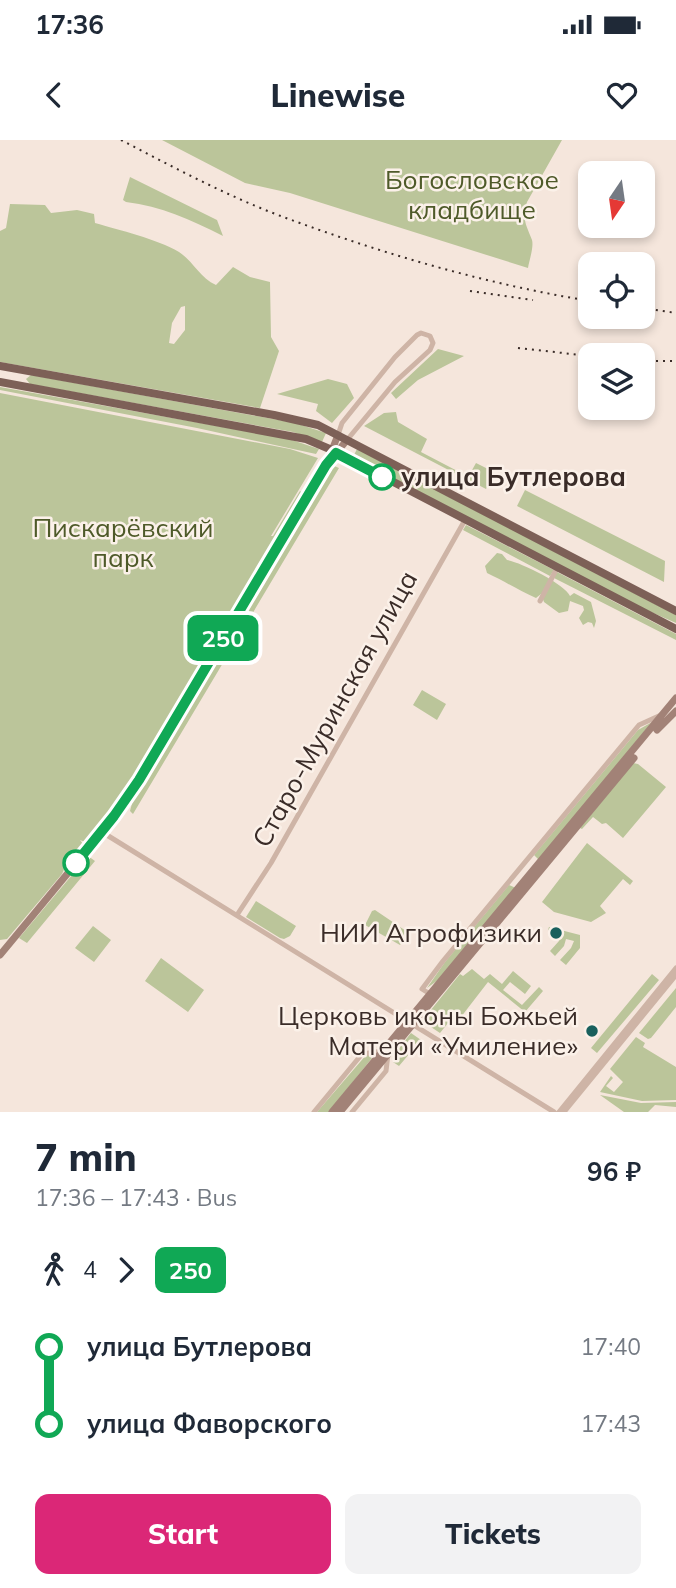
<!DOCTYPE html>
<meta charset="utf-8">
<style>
body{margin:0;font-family:Mulish,sans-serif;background:#f2f2f3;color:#1f2937;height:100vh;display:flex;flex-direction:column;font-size:26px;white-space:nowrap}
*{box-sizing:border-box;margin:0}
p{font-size:23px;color:#747a83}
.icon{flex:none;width:38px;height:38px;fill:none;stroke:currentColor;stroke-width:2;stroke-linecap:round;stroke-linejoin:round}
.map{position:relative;height:972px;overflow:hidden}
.drawer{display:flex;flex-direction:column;background:#fff;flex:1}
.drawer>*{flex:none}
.badge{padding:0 14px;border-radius:10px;font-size:24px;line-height:46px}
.needle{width:46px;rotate:193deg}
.controls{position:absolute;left:578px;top:21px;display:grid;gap:14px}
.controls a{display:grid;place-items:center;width:77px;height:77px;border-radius:14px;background:#fff;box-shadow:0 4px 10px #0003;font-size:35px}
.map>.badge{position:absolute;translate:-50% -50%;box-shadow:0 0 0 4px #fff}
.legs{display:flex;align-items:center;gap:10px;height:77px;padding:0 35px;font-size:23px}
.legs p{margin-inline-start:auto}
.head{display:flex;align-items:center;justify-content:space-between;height:119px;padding:0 35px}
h1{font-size:38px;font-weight:800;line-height:52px}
.cta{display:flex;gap:14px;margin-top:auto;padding:14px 35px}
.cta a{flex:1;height:80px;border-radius:14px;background:#db2777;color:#fff;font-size:28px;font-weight:800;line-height:80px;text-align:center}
.cta a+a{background:#f2f2f3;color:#1f2937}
ul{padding:0 35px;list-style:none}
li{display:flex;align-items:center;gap:24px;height:77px;font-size:26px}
li i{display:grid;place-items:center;width:10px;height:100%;margin:0 9px;background:currentColor}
li i::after{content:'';width:18px;height:18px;margin:-9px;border:5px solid;border-radius:50%;background:#fff}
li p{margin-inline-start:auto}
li:first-child i{background:linear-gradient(#0000 50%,currentColor 0)}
li:last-child i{background:linear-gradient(currentColor 50%,#0000 0)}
.status{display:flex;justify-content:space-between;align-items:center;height:49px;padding:0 35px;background:#fff;direction:ltr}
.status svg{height:19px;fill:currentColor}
header{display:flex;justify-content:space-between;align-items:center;height:91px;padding:0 35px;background:#fff;font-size:32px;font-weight:800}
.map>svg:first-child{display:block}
</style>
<div class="status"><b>17:36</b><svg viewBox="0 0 49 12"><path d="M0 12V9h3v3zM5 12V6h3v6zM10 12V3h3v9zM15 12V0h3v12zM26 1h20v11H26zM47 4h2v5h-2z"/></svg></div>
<header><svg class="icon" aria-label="back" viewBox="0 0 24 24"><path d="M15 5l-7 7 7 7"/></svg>Linewise<svg class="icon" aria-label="heart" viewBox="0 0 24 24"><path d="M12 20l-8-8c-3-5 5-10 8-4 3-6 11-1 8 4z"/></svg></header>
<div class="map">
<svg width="676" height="972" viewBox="0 0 676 972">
<rect width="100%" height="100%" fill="#f5e6dc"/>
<path fill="#bbc59a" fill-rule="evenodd" d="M162 0H562L527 62C522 81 526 84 532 100 534 107 529 121 528 128L290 53 245 43Z
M130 37 217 80 223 96C191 80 161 66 126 62L123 60Z
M10 64 45 65 51 73 77 70 94 74 95 83C119 90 157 99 179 112 193 121 200 138 216 145L233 127 250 137 270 142 271 197 279 211 260 268 0 222V91L6 88ZM185 166V190L174 204 169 203 172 183 181 167Z
M438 209 464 216 418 240 396 259 391 253Z
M31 235 295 283 326 293 322 302 293 292 30 244 26 239Z
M328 239 347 244 354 258 332 283 316 271 318 264 277 254Z
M0 247 289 299 319 309 316 314 197 288 0 250Z
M0 253 290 309 318 318 271 396H273L300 351 304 354 126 652 93 695 91 694 85 702 80 700 83 704 65 721 67 723 62 734 7 799 0 800Z
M396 272 398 282 427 299 421 312 465 335 464 338 364 286 384 273Z
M357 309 676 475V483L642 468 353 317Z
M476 323 494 332 486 349 467 339Z
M332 325 339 328 133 674 130 671 134 656Z
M525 350 665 421 664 442 517 366Z
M466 385 554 430 550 436 463 390Z
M497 413 502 414 507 420C520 422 565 444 570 456L574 453 591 462 596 481 594 488 592 483 588 482 583 485 579 478 584 470 583 466 570 461 568 471 559 473 544 462 541 454 536 458C518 450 504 441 487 433L485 426Z
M557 432 676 494V500L554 438Z
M422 550 446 564 437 580 413 565Z
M652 582 539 720 534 715 638 590Z
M633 623 638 624 666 647 623 698 606 683 602 684 593 677 582 689 580 688Z
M587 703 633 741 630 745 623 739 600 766 606 773 591 782 554 772 542 762Z
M88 716 95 721 27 803 19 798Z
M509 745 516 748 441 838 427 848 445 822Z
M256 761 296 786 290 796 284 799 280 798 246 777Z
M375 770 409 793 400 805 365 785 372 771Z
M93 786 111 800 94 822 75 808Z
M549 787 580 795V808L566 825 560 820 571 808 574 801 566 799 564 806 555 816 550 811 559 801 557 796 548 790Z
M161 818 204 850 188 872 145 841Z
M472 829 484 839 490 834 502 844 513 831 531 846 525 854 510 842 503 850 522 865 539 847 543 851 525 872 488 842 454 886 448 883 440 893 422 881 460 834 463 836Z
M652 834 659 840 597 913 591 908Z
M676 848V867L651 898 648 899 639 893Z
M411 893 421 900 399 926 393 922V916Z
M636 897 645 903 643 907 676 927V960L642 961 600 952 611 936 613 938 606 946 614 952 623 942 610 929Z
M367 914 372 918 329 972H317Z
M600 955 641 963 676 962V967L655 965 648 972H624Z"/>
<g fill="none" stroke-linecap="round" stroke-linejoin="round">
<path stroke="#ceb4a6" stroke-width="5" d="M338 295 342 283 395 217 417 195 421 193 430 196 433 203 430 210 395 242 347 300
M540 461 557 428
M102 692 554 972
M237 775 271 723 465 380
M430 854 422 849 443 821 639 585 661 575
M314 972 362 914 383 911
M352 972 386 931 388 914
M559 972 676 828
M564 972 676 835"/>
<path stroke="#a28277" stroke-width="7" d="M330 315 338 295
M657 590 676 571
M0 815 102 692 129 656 326 325 347 300
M332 972 676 558
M340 972 634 618"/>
<path stroke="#7d6057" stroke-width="8" d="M0 226 274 275 318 285 676 471
M0 242 306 299 332 310 676 489"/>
<path stroke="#3a2c28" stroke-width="2" stroke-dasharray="2 5" stroke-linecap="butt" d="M121 0C175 28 229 57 286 78 384 114 486 144 590 161
M470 151 533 160
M642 168 676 173
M518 208 590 216
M642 221H676"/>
</g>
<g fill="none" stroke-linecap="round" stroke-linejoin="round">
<g stroke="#fff" stroke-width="16">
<path id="line-1" d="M76 723 114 676 139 640 326 325 336 313 382 337"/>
</g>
<use href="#line-1" stroke="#10a855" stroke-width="10"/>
</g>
<g fill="#fff" stroke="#10a855" stroke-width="3.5">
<circle cx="382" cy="337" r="12"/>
<circle cx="76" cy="723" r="12"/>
</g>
<g fill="#19605d" stroke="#fbf1e9" stroke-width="2.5">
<circle cx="556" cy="793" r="7"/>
<circle cx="592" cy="891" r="7"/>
</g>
<g text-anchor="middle" stroke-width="5" stroke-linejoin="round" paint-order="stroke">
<g font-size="26" fill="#4e5a29" stroke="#fbf1e9">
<text x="472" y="49">Богословское<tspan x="472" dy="30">кладбище</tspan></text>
<text x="123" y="397">Пискарёвский<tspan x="123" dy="30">парк</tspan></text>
</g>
<g font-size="26" font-weight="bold" fill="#3a2c28" stroke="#fbf1e9" text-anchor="start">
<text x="401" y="346">улица Бутлерова</text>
</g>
<g font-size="26" fill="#3a2c28" stroke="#fbf1e9">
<text transform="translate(335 569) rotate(-61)" y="9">Старо-Муринская улица</text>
</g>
<g font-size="26" fill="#3a2c28" stroke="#fbf1e9" text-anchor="end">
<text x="542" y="802">НИИ Агрофизики</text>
<text x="578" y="885">Церковь иконы Божьей<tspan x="578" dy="30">Матери «Умиление»</tspan></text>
</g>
</g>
</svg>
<div class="controls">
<a><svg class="needle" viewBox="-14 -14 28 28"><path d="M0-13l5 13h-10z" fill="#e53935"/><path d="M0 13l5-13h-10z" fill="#747a83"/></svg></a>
<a><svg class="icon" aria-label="locate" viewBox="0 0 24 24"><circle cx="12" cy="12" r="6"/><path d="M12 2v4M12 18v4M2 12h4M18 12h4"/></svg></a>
<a><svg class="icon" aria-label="layers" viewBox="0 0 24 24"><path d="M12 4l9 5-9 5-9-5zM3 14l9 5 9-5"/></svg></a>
</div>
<b class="badge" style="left:223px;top:498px;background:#10a855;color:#fff">250</b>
</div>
<section class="drawer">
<div class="head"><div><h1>7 min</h1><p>17:36 – 17:43 · Bus</p></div><b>96 ₽</b></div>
<div class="legs"><svg class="icon" aria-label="walk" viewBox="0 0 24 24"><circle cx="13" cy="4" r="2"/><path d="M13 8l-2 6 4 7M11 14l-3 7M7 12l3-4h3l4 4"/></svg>4<svg class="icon" aria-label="forward" viewBox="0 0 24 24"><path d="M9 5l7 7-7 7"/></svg><b class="badge" style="background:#10a855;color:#fff">250</b></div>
<ul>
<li><i style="color:#10a855"></i><b>улица Бутлерова</b><p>17:40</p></li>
<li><i style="color:#10a855"></i><b>улица Фаворского</b><p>17:43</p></li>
</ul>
<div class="cta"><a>Start</a><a>Tickets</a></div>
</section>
